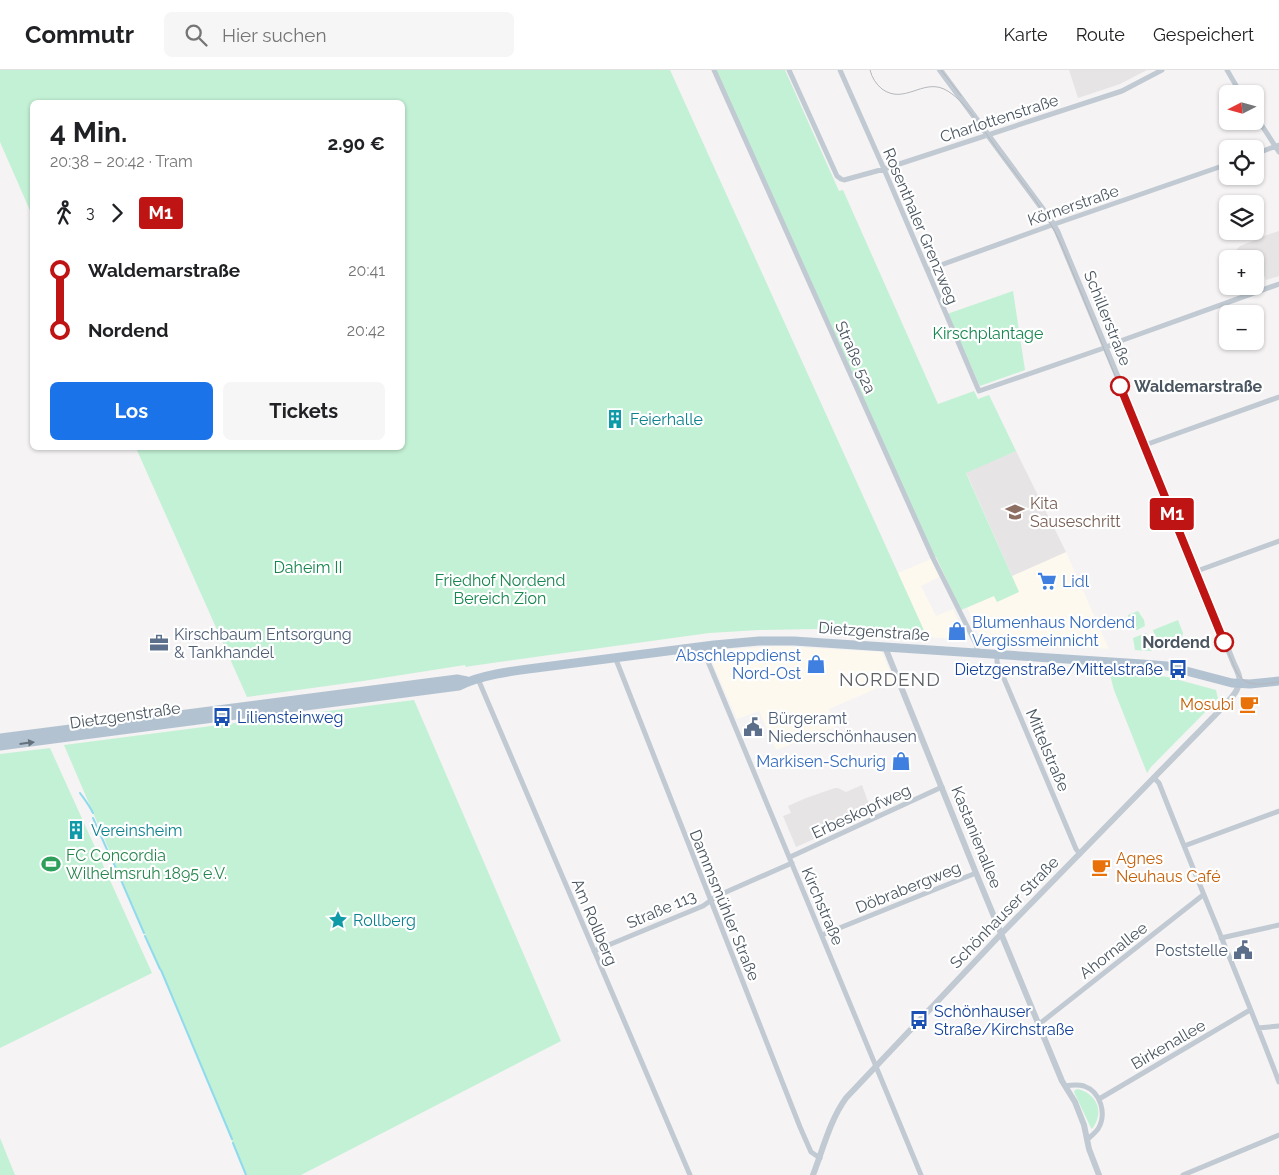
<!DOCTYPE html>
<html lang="de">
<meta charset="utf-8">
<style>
body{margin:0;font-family:Raleway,sans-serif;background:#f6f6f6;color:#202124;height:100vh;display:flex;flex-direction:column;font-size:19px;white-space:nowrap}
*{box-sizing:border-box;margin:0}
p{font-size:16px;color:#757577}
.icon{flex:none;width:28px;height:28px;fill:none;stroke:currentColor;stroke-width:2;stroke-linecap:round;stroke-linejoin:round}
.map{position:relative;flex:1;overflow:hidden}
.drawer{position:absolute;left:30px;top:30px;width:375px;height:350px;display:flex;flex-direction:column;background:#fff;border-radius:8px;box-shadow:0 1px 4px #0004}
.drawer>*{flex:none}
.badge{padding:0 10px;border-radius:4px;font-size:18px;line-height:32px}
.needle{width:32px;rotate:264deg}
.buttons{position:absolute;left:1219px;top:15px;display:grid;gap:10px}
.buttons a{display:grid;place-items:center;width:45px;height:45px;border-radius:8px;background:#fff;box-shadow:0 1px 4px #0004;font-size:25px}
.map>.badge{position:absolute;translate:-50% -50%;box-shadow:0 0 0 2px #fff}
.legs{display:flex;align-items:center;gap:8px;height:55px;padding:0 20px;font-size:16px}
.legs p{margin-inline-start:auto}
.head{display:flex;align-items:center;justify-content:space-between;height:85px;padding:0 20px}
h1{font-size:28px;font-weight:700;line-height:38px}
.primary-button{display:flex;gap:10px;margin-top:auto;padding:10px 20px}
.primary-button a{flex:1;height:58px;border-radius:8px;background:#1a73e8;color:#fff;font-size:20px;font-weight:700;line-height:58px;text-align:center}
.primary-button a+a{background:#f6f6f6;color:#202124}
ul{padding:0 20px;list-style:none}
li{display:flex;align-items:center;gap:18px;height:60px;font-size:19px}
li i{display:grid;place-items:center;width:8px;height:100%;margin:0 6px;background:currentColor}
li i::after{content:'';width:12px;height:12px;margin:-6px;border:4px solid;border-radius:50%;background:#fff}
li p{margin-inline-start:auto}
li:first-child i{background:linear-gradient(#0000 50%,currentColor 0)}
li:last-child i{background:linear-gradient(currentColor 50%,#0000 0)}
header{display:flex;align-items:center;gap:30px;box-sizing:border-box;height:70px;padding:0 25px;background:#fff;border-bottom:1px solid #e0e0e0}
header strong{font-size:24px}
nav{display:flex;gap:28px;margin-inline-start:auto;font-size:18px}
.search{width:350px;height:45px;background:#f6f6f6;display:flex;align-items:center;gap:12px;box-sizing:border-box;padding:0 18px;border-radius:8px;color:#757577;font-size:19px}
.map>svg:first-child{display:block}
</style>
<header>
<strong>Commutr</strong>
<div class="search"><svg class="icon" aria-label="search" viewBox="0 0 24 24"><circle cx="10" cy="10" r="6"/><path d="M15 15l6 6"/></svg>Hier suchen</div>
<nav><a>Karte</a><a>Route</a><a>Gespeichert</a></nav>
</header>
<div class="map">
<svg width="1279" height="1105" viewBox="0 0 1279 1105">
<rect width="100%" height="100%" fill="#f5f3f3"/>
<path fill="#fdf9ef" d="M1066 482 1109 579 981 570 967 538 994 526 997 532 1019 521 1012 506Z
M931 489 939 507 921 516 936 546 953 539 967 570 927 567 898 503Z
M778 576 882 582 894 611 829 639 836 657 776 680 759 641 737 649 710 587V584L711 582 714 580Z"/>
<path fill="#e6e4e5" d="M1069 0H1147L1120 14 1078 28Z
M1279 161V206L1266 210 1258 188 1236 189 1234 187V182L1240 176 1255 170V169Z
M1016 381 1066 482 1012 506 966 402Z
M862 715 872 743 796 777 783 746 791 743 788 736 806 728 835 718H838L846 722Z"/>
<path fill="#c3f1d5" d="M0 0H670L927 567 816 559 759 560 709 563 471 596 466 597 465 595 363 611 247 627 136 378H402V32H32V145L0 72Z
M714 0H785L839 121 843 120 938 334 974 321 978 329 989 325 1016 381 966 403 1019 522 997 532 994 526 961 540 936 487 933 488Z
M1013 221 1025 300 980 316 947 244Z
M1138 541 1144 550 1145 556 1137 560H1133L1129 556 1128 545Z
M1178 550 1183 563 1181 572C1167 584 1158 575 1153 560Z
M1146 563 1148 566 1152 581 1135 580 1133 568Z
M1109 601 1168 607 1216 620 1218 629 1151 697 1147 703 1114 620Z
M414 630 561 971 301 1105H246L182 950 64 675Z
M50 678 152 903 0 978V684Z
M1078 1019C1097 1024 1105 1042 1092 1059L1091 1058 1074 1022 1075 1020Z
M0 1068 15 1105H0Z"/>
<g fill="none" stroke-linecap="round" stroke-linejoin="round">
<path stroke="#90daee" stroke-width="2" d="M80 723C85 730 89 735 93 743
M93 748 109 784
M111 787 144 863
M145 866 160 899
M161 900 232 1069
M233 1073 246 1105"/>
<path stroke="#c1cad2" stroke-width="5" d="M714 0 933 488 977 576 976 583
M789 0 837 106 841 109 844 110 884 99 1122 21 1162 0
M840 0 884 99 979 321 1104 278 1123 270 1279 214
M1227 0 1241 24
M1255 45 1279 82
M1255 84 1279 75
M927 200 1052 155 1228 94
M1145 375 1279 327
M1197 501 1279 471
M702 577 921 1105
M997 585V592L1076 779 1080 784
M615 587 800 1057 811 1082 820 1088
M478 609 690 1105
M1154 708 1159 713C1198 813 1241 912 1279 1012
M1184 776 1279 741
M790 787 942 717
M822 865 976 803
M1221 868 1279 855
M594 881 703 836 717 826 792 793
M1038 955 1203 825
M1258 958 1279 956
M1065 1016C1071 1015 1077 1014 1084 1016 1101 1022 1107 1044 1098 1059 1095 1063 1090 1067 1087 1070
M1099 1029 1250 940
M1183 1105 1279 1065"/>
<path stroke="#c1cad2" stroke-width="6" d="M885 577 976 803 1062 1011 1075 1032 1084 1055 1089 1079 1099 1105
M813 1105C823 1079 830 1050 846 1028L1001 864 1225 635C1232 627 1242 617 1239 606 1238 602 1236 598 1234 594L1124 322 1057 161 1050 149 940 0"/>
<path stroke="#b3c2d1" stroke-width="9" d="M0 668 457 609 467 611
M0 676 459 616C480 605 512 601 536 598L714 575 759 571H794L1142 594 1167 596 1232 613 1250 614 1279 611"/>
<path stroke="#b5b8bd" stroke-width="1" d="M870 0C872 8 876 14 882 19 904 35 922 9 944 19 965 29 986 64 999 82 1021 111 1046 141 1061 174L1236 601C1246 619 1262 614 1279 612
M941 0 961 26"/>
</g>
<defs><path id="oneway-solid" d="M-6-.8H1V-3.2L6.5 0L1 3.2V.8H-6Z" transform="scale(1.25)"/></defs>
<use fill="#64717d" href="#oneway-solid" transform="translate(27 673) rotate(-7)"/>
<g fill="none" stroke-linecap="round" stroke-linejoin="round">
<g stroke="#fff" stroke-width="11">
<path id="line-1" d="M1120 316 1224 572"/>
</g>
<use href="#line-1" stroke="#be1414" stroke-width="8"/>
</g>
<defs>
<g id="building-bare" transform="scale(1.5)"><path d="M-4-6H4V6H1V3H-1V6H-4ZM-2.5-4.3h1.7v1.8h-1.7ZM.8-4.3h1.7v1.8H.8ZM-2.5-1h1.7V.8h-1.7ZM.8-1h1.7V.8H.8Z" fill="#0f9aa8" stroke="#fff" stroke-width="2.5" paint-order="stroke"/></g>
<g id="school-bare" transform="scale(1.5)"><path d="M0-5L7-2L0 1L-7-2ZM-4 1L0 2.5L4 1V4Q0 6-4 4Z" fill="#8d6e63" stroke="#fff" stroke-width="2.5" paint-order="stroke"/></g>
<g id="supermarket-bare" transform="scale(1.5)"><path d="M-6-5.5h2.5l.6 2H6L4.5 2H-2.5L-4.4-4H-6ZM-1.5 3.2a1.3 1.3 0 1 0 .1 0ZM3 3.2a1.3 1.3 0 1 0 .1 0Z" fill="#3f7fe0" stroke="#fff" stroke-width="2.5" paint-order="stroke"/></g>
<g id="shop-bare" transform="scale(1.5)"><path d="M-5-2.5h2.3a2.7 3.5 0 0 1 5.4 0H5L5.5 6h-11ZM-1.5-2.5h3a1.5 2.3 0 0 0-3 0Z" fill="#3f7fe0" stroke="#fff" stroke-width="2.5" paint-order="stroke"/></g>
<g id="office-bare" transform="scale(1.5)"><path d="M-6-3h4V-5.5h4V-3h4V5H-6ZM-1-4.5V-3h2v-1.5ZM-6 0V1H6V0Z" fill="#5c6f8a" stroke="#fff" stroke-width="2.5" paint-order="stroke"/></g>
<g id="bus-bare" transform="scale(1.5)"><path d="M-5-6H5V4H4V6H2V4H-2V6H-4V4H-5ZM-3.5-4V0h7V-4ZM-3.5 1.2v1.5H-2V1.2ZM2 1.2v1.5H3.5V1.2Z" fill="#1a4fb4" stroke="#fff" stroke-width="2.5" paint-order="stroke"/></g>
<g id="cafe-bare" transform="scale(1.5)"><path d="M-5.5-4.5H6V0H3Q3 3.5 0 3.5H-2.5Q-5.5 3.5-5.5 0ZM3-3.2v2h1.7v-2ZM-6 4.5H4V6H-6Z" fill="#e8710a" stroke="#fff" stroke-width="2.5" paint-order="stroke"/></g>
<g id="civic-bare" transform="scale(1.5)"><path d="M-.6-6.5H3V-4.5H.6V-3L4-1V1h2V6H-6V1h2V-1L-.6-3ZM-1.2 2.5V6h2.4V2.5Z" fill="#5c6f8a" stroke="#fff" stroke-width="2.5" paint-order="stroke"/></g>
<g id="stadium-bare" transform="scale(1.5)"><path d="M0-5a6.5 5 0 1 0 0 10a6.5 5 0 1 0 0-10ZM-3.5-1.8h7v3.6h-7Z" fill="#2e9e5b" stroke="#fff" stroke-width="2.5" paint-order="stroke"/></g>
<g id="sight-bare" transform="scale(1.5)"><path d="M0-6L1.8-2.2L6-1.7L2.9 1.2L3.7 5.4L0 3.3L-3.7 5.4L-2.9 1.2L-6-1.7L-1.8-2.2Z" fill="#0f9aa8" stroke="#fff" stroke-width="2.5" paint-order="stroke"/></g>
</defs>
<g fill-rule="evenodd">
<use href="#building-bare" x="615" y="349"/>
<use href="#school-bare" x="1015" y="442"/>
<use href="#supermarket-bare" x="1047" y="511"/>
<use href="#shop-bare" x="957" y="561"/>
<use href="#office-bare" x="159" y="573"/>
<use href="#shop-bare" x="816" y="594"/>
<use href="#bus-bare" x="1178" y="599"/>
<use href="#cafe-bare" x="1249" y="634"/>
<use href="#bus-bare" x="222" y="647"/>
<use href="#civic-bare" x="753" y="657"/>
<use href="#shop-bare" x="901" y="691"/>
<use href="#building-bare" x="76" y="760"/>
<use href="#stadium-bare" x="51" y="794"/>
<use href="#cafe-bare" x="1101" y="797"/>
<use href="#sight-bare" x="338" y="850"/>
<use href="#civic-bare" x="1243" y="880"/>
<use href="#bus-bare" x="919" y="950"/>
</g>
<g fill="#fff" stroke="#be1414" stroke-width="2.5">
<circle cx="1120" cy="316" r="9"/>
<circle cx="1224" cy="572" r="9"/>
</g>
<g text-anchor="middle" stroke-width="4.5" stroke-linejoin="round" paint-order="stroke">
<g font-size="16" fill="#4a5661" stroke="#fff">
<text transform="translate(999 48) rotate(-18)" y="6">Charlottenstraße</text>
<text transform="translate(1073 135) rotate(-19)" y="6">Körnerstraße</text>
<text transform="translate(921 156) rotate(67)" y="6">Rosenthaler Grenzweg</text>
<text transform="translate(1108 248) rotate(68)" y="6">Schillerstraße</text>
<text transform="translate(856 287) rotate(66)" y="6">Straße 52a</text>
<text transform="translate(874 561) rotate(4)" y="6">Dietzgenstraße</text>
<text transform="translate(125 645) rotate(-8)" y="6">Dietzgenstraße</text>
<text transform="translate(1048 680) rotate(67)" y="6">Mittelstraße</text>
<text transform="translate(861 741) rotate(-25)" y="6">Erbeskopfweg</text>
<text transform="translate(977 767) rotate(68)" y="6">Kastanienallee</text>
<text transform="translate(908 817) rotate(-22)" y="6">Döbrabergweg</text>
<text transform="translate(725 835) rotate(68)" y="6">Dammsmühler Straße</text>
<text transform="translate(823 836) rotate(67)" y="6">Kirchstraße</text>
<text transform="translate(661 839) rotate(-23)" y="6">Straße 113</text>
<text transform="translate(1004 842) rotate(-46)" y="6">Schönhauser Straße</text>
<text transform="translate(595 852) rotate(67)" y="6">Am Rollberg</text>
<text transform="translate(1113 880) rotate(-38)" y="6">Ahornallee</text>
<text transform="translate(1168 974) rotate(-30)" y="6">Birkenallee</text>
</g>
<g font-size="16" fill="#17864f" stroke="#fff">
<text x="988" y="269">Kirschplantage</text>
<text x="308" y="503">Daheim II</text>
<text x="500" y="516">Friedhof Nordend<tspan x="500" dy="18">Bereich Zion</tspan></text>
</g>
<g font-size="16" font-weight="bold" fill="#4a5661" stroke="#fff" text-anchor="start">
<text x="1134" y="322">Waldemarstraße</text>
<text x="1210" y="578" text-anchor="end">Nordend</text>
</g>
<g font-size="16" fill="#0d838f" stroke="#fff" text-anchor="start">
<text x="630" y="355">Feierhalle</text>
<text x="91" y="766">Vereinsheim</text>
<text x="353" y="856">Rollberg</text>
</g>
<g font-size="16" fill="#785e54" stroke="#fff" text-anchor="start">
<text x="1030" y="439">Kita<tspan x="1030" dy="18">Sauseschritt</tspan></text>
</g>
<g font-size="16" fill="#366cbe" stroke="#fff" text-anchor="start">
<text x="1062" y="517">Lidl</text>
<text x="972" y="558">Blumenhaus Nordend<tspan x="972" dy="18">Vergissmeinnicht</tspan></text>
<text x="801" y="591" text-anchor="end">Abschleppdienst<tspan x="801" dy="18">Nord-Ost</tspan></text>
<text x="886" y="697" text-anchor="end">Markisen-Schurig</text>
</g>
<g font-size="16" fill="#4e5e75" stroke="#fff" text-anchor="start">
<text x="174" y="570">Kirschbaum Entsorgung<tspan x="174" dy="18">&amp; Tankhandel</tspan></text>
<text x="768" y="654">Bürgeramt<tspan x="768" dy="18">Niederschönhausen</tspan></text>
<text x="1228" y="886" text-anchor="end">Poststelle</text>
</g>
<g font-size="16" fill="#164399" stroke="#fff" text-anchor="start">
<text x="1163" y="605" text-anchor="end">Dietzgenstraße/Mittelstraße</text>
<text x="237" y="653">Liliensteinweg</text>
<text x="934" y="947">Schönhauser<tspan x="934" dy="18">Straße/Kirchstraße</tspan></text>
</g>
<g font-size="16" fill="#c56008" stroke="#fff" text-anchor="end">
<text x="1234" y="640">Mosubi</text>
<text x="1116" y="794" text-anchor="start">Agnes<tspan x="1116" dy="18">Neuhaus Café</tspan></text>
</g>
<g font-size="16" fill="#27864d" stroke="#fff" text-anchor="start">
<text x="66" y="791">FC Concordia<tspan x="66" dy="18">Wilhelmsruh 1895 e.V.</tspan></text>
</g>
<g font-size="19" letter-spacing="1" fill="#5f6368" stroke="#fff">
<text x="890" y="616">NORDEND</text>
</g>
</g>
</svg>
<div class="buttons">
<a><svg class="needle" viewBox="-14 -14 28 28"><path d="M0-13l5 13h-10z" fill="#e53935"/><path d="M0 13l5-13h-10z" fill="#757577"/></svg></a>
<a><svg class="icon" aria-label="locate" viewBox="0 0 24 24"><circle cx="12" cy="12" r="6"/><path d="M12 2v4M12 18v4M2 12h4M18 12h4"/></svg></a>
<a><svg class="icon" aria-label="layers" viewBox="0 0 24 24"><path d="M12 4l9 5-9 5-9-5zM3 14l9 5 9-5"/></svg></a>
<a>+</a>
<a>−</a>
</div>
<b class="badge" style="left:1172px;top:444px;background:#be1414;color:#fff">M1</b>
<section class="drawer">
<div class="head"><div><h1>4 Min.</h1><p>20:38 – 20:42 · Tram</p></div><b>2.90 €</b></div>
<div class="legs"><svg class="icon" aria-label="walk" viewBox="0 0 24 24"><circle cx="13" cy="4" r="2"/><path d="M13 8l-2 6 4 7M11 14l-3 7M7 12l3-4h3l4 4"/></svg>3<svg class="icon" aria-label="forward" viewBox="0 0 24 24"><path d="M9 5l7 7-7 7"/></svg><b class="badge" style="background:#be1414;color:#fff">M1</b></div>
<ul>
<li><i style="color:#be1414"></i><b>Waldemarstraße</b><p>20:41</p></li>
<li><i style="color:#be1414"></i><b>Nordend</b><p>20:42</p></li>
</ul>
<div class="primary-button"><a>Los</a><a>Tickets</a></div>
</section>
</div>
